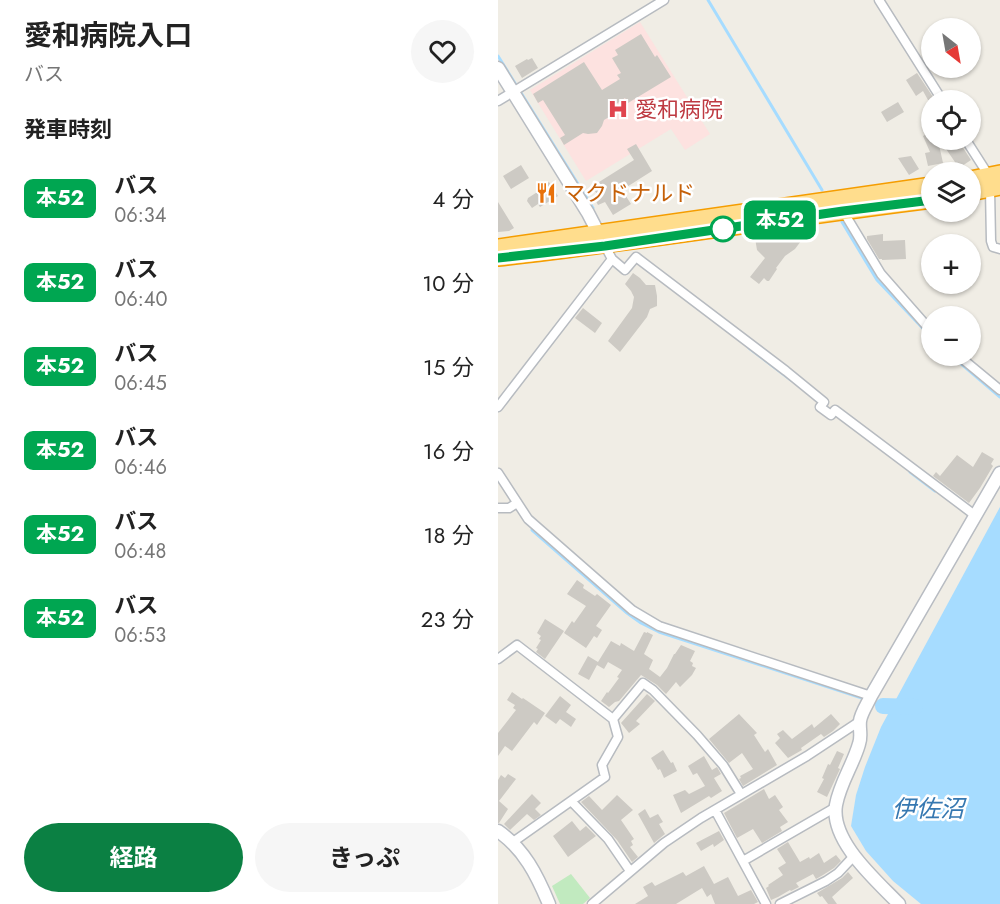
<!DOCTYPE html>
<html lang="ja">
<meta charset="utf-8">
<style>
body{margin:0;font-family:Jost,"Noto Sans JP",sans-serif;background:#f6f6f6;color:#222;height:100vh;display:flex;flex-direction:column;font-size:22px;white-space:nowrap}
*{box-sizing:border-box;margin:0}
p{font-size:20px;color:#767676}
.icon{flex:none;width:33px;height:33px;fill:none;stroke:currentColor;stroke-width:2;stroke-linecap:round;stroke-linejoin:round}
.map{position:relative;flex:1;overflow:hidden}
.side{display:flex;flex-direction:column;background:#fff;width:498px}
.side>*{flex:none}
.badge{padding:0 12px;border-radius:9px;font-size:21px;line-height:39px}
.needle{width:39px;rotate:149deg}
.fabs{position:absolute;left:423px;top:18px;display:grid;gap:12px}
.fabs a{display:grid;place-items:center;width:60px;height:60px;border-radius:50%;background:#fff;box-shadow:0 2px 4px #0004;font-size:30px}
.map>.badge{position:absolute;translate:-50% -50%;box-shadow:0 0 0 3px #fff}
h2{padding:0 24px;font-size:22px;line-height:54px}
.round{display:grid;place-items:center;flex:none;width:63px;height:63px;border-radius:32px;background:#f6f6f6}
.head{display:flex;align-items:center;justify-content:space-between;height:102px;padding:0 24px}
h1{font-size:28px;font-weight:700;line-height:45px}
.cta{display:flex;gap:12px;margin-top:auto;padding:12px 24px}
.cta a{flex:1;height:69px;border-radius:36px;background:#0b8043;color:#fff;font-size:24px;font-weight:700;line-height:69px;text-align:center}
.cta a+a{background:#f6f6f6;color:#222}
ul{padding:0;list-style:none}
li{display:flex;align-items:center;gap:18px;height:84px;padding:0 24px}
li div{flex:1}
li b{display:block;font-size:22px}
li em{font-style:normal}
li .badge{min-width:66px;font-weight:700;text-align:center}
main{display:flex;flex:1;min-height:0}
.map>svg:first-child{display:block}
</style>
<main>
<section class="side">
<div class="head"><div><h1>愛和病院入口</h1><p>バス</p></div><a class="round"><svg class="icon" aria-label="heart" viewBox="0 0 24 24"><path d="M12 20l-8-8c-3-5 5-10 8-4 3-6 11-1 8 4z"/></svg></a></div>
<h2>発車時刻</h2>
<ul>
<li><span class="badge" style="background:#00a651;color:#fff">本52</span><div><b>バス</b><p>06:34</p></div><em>4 分</em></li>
<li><span class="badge" style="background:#00a651;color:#fff">本52</span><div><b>バス</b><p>06:40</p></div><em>10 分</em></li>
<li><span class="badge" style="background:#00a651;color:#fff">本52</span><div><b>バス</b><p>06:45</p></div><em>15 分</em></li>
<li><span class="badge" style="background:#00a651;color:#fff">本52</span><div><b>バス</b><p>06:46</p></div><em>16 分</em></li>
<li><span class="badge" style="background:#00a651;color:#fff">本52</span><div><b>バス</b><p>06:48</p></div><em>18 分</em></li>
<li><span class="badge" style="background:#00a651;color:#fff">本52</span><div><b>バス</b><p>06:53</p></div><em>23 分</em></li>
</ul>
<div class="cta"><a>経路</a><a>きっぷ</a></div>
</section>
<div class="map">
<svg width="502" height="904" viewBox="0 0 502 904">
<rect width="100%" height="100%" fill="#f0ede5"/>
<path fill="#fde2e0" d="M142 22 212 134 187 150 173 129 88 181 32 90Z"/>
<path fill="#c1eabf" d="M73 874 92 898 85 904H62L54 886Z"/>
<path fill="#a6dcff" d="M502 507V904H423L395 881 368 851 353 826 358 795 367 767 383 727Z"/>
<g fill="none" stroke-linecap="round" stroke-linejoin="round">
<path stroke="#a6dcff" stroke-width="3" d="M210 0 324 190
M0 56 95 208
M344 222 379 280 434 338
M251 348 293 380
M454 356 502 397
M412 472 437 491
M34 530 129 613 143 623 161 632 367 699
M373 701 385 706"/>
<path stroke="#a6dcff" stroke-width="16" d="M385 706 417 707"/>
</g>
<path fill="#cdcac4" d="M143 34 157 57 159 55 173 77 130 103 127 98 114 107 118 113 106 120 104 126 99 133 90 134 85 133 66 145 62 138 67 135 45 100 40 103 35 94 86 62 104 90 122 79 119 75 123 73 114 58 120 55 117 50Z
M34 58 40 68 24 78 17 66 29 59 30 60Z
M419 73 437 100H430L425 91 418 96 408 80Z
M400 102 406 112 389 122 383 112Z
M434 131V140H440L445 163 430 166 427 153 432 152 425 136Z
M442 140H460L473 160 461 168Z
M138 144 154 171 124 190 133 204 115 215 107 202 100 205 97 199 101 197 97 191 104 187 101 182 136 160 129 149Z
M413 156 421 169 411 175 400 158Z
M23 165 31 178 13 189 5 176Z
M51 182 60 196 42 207 40 204 34 208 29 201 30 198 44 189 43 187Z
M0 202 16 228 11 231 0 232Z
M295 231V233H309L297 249 287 256 278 268 279 269 271 281H269L266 278 261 284 252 277 267 258 259 250 257 238Z
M385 234V241L407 240 408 259 384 260V259H381L369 239V236Z
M135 273 142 278 148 285H157L159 296V306L152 309 149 317 122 352 110 341 134 308 136 297 133 291 127 284Z
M85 308 104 323 97 333 77 318Z
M484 452 496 459 493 464 495 466 482 488 471 503 435 476 438 472 442 476 459 455 475 467Z
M79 580 86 585 85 588 97 596 99 594 113 605 98 626 104 630 99 638 96 636 88 648 66 633 74 621 76 623 88 606 69 594Z
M47 619 66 631 47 659 38 652 40 649 38 648 43 640 41 639 43 636 39 633Z
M146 632 149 633V632L155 635 146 654 155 660 151 669 162 677 169 668 176 654H177L183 645 197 651 192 661 195 663 194 666 198 668 194 675 182 687 178 682 168 694 159 685 143 675 121 701 117 702 111 707 103 701 109 692 110 693 121 678 119 677 124 670 110 662 106 669 99 665 91 680 80 674 90 656 100 662 113 641 122 646 123 643 136 651Z
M14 692 24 699 25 698 47 713 39 725 36 722 14 751 7 746 0 756V733L18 710 15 708 17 705 9 700Z
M149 694 157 701 138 721 142 724 131 733 123 723Z
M62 696 73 705 68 712 78 719 73 727 62 719 58 724 47 716Z
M241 714 259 733 256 735 267 752 270 749 279 765 245 786 241 779 243 778 242 776 255 769 244 753 231 763 211 739Z
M333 714 342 724 335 731 326 737 323 734 303 748 304 750 290 758 277 743 282 738 279 734 285 730 294 739 314 724 316 728Z
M165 750 173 763 175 762 179 771 166 778 162 769 160 770 153 758Z
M339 751 346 754 340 768 342 769 329 797 319 792 326 779 324 778 330 764 332 765Z
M206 756 214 770 219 767 223 774 216 778 224 791 213 798 211 796 183 813 175 795 187 790 191 794 207 786 199 773 195 775 190 766Z
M10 774 18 779 1 801 10 809 1 823H0V780L3 775 7 778Z
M266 789 271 799 277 795 285 807 281 810 290 822 282 827 284 831 264 843 255 829 239 838 226 813Z
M34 794 43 803 37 809 43 815 36 820 29 814 12 830 6 824Z
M119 795 135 810 123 820 136 839 133 841 135 845 132 847 140 857 134 862 119 840 83 802 91 796 104 810Z
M147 809 152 818 160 814 165 822 161 824 167 834 156 843 140 814Z
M74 821 82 831 88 826 98 836 70 857 55 836Z
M221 831 226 840 216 847 215 844 203 851 198 843Z
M290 842 302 862 311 857 312 859 321 853 326 863 338 855 343 861 336 868 325 875 318 879 315 874 298 883 301 887 293 891 292 890 280 897 273 900 268 888 271 886 270 885 285 875 280 868 288 863 279 849Z
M206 866 216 884 230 877 240 896 253 890 260 902 256 904H217L213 894 209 897 204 888 178 904H137L150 896 145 887 154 882 157 886 185 872 188 876Z
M350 872 355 878 334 897 339 904H330L324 896 322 897 319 893 344 878Z"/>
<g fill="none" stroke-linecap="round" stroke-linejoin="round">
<g stroke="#b7bbc0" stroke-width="11">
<path id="street" d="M381 0 444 100
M0 101 166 0
M468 140 491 176
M492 189 493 241 495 247 502 249
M345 211 383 274 434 332
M107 246 114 259 127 270 138 257 288 371 326 402 322 407 333 415 337 410 478 516
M461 356 502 390
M0 407 114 259
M0 473 30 519 134 610 161 626 373 696
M0 508H11L19 503
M0 659 19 645 115 719 120 737 104 765 107 777 15 842
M115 719 145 683 155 690 199 735 225 765 243 794
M74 802 110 839 132 871
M217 810 268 904
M245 861 338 807
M94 904 166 843 203 818 309 756 362 721
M282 904 328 881 340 873 356 856"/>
</g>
<g stroke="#b8bcc2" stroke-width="15">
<path id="secondary" d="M0 68 90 213 104 240
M0 831C26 849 39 875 51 904
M401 904C378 880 332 841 338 805 342 783 355 765 361 744 364 736 361 729 362 721 363 713 370 703 373 696L502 473"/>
</g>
<g stroke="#f59d00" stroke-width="18">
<path id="highway" d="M472 179 502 173
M472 193 502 187
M0 247 434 185
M0 258C145 242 289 218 434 200"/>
</g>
<use href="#street" stroke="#fff" stroke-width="8"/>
<use href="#secondary" stroke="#fff" stroke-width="12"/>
<use href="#highway" stroke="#ffdd8d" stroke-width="15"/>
</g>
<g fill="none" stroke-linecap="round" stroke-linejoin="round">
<g stroke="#fff" stroke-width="14">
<path id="line" d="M0 258 107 246 345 211 434 200"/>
</g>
<use href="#line" stroke="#00a651" stroke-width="9"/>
</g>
<defs>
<g id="hospital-bare" transform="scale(1.62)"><path d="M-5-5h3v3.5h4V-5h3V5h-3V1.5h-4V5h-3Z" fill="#e0444e" stroke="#fff" stroke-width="2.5" paint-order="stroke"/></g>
<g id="restaurant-bare" transform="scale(1.62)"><path d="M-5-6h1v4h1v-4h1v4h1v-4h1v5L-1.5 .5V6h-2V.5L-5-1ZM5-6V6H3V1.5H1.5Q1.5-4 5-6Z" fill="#e8710a" stroke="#fff" stroke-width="2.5" paint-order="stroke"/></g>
</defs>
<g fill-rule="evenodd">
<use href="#hospital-bare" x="120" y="109"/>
<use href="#restaurant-bare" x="48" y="193"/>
</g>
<circle fill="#fff" stroke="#00a651" stroke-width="3" cx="225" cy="229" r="12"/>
<g text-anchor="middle" stroke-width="5" stroke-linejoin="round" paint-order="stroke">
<g font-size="22" fill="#be3a42" stroke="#fff" text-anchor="start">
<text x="137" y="117">愛和病院</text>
</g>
<g font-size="22" fill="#c56008" stroke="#fff" text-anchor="start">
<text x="65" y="201">マクドナルド</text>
</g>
<g font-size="24" font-style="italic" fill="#3678b1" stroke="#fff">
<text x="430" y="817">伊佐沼</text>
</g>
</g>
</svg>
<div class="fabs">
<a><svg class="needle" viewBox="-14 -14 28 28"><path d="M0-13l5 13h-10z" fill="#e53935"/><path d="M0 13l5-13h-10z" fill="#767676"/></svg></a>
<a><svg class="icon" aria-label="locate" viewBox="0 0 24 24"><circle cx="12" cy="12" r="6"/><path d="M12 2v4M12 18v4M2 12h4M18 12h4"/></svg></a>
<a><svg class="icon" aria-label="layers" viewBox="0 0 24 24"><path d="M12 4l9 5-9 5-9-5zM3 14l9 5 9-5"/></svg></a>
<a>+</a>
<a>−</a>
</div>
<b class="badge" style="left:282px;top:220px;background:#00a651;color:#fff">本52</b>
</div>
</main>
